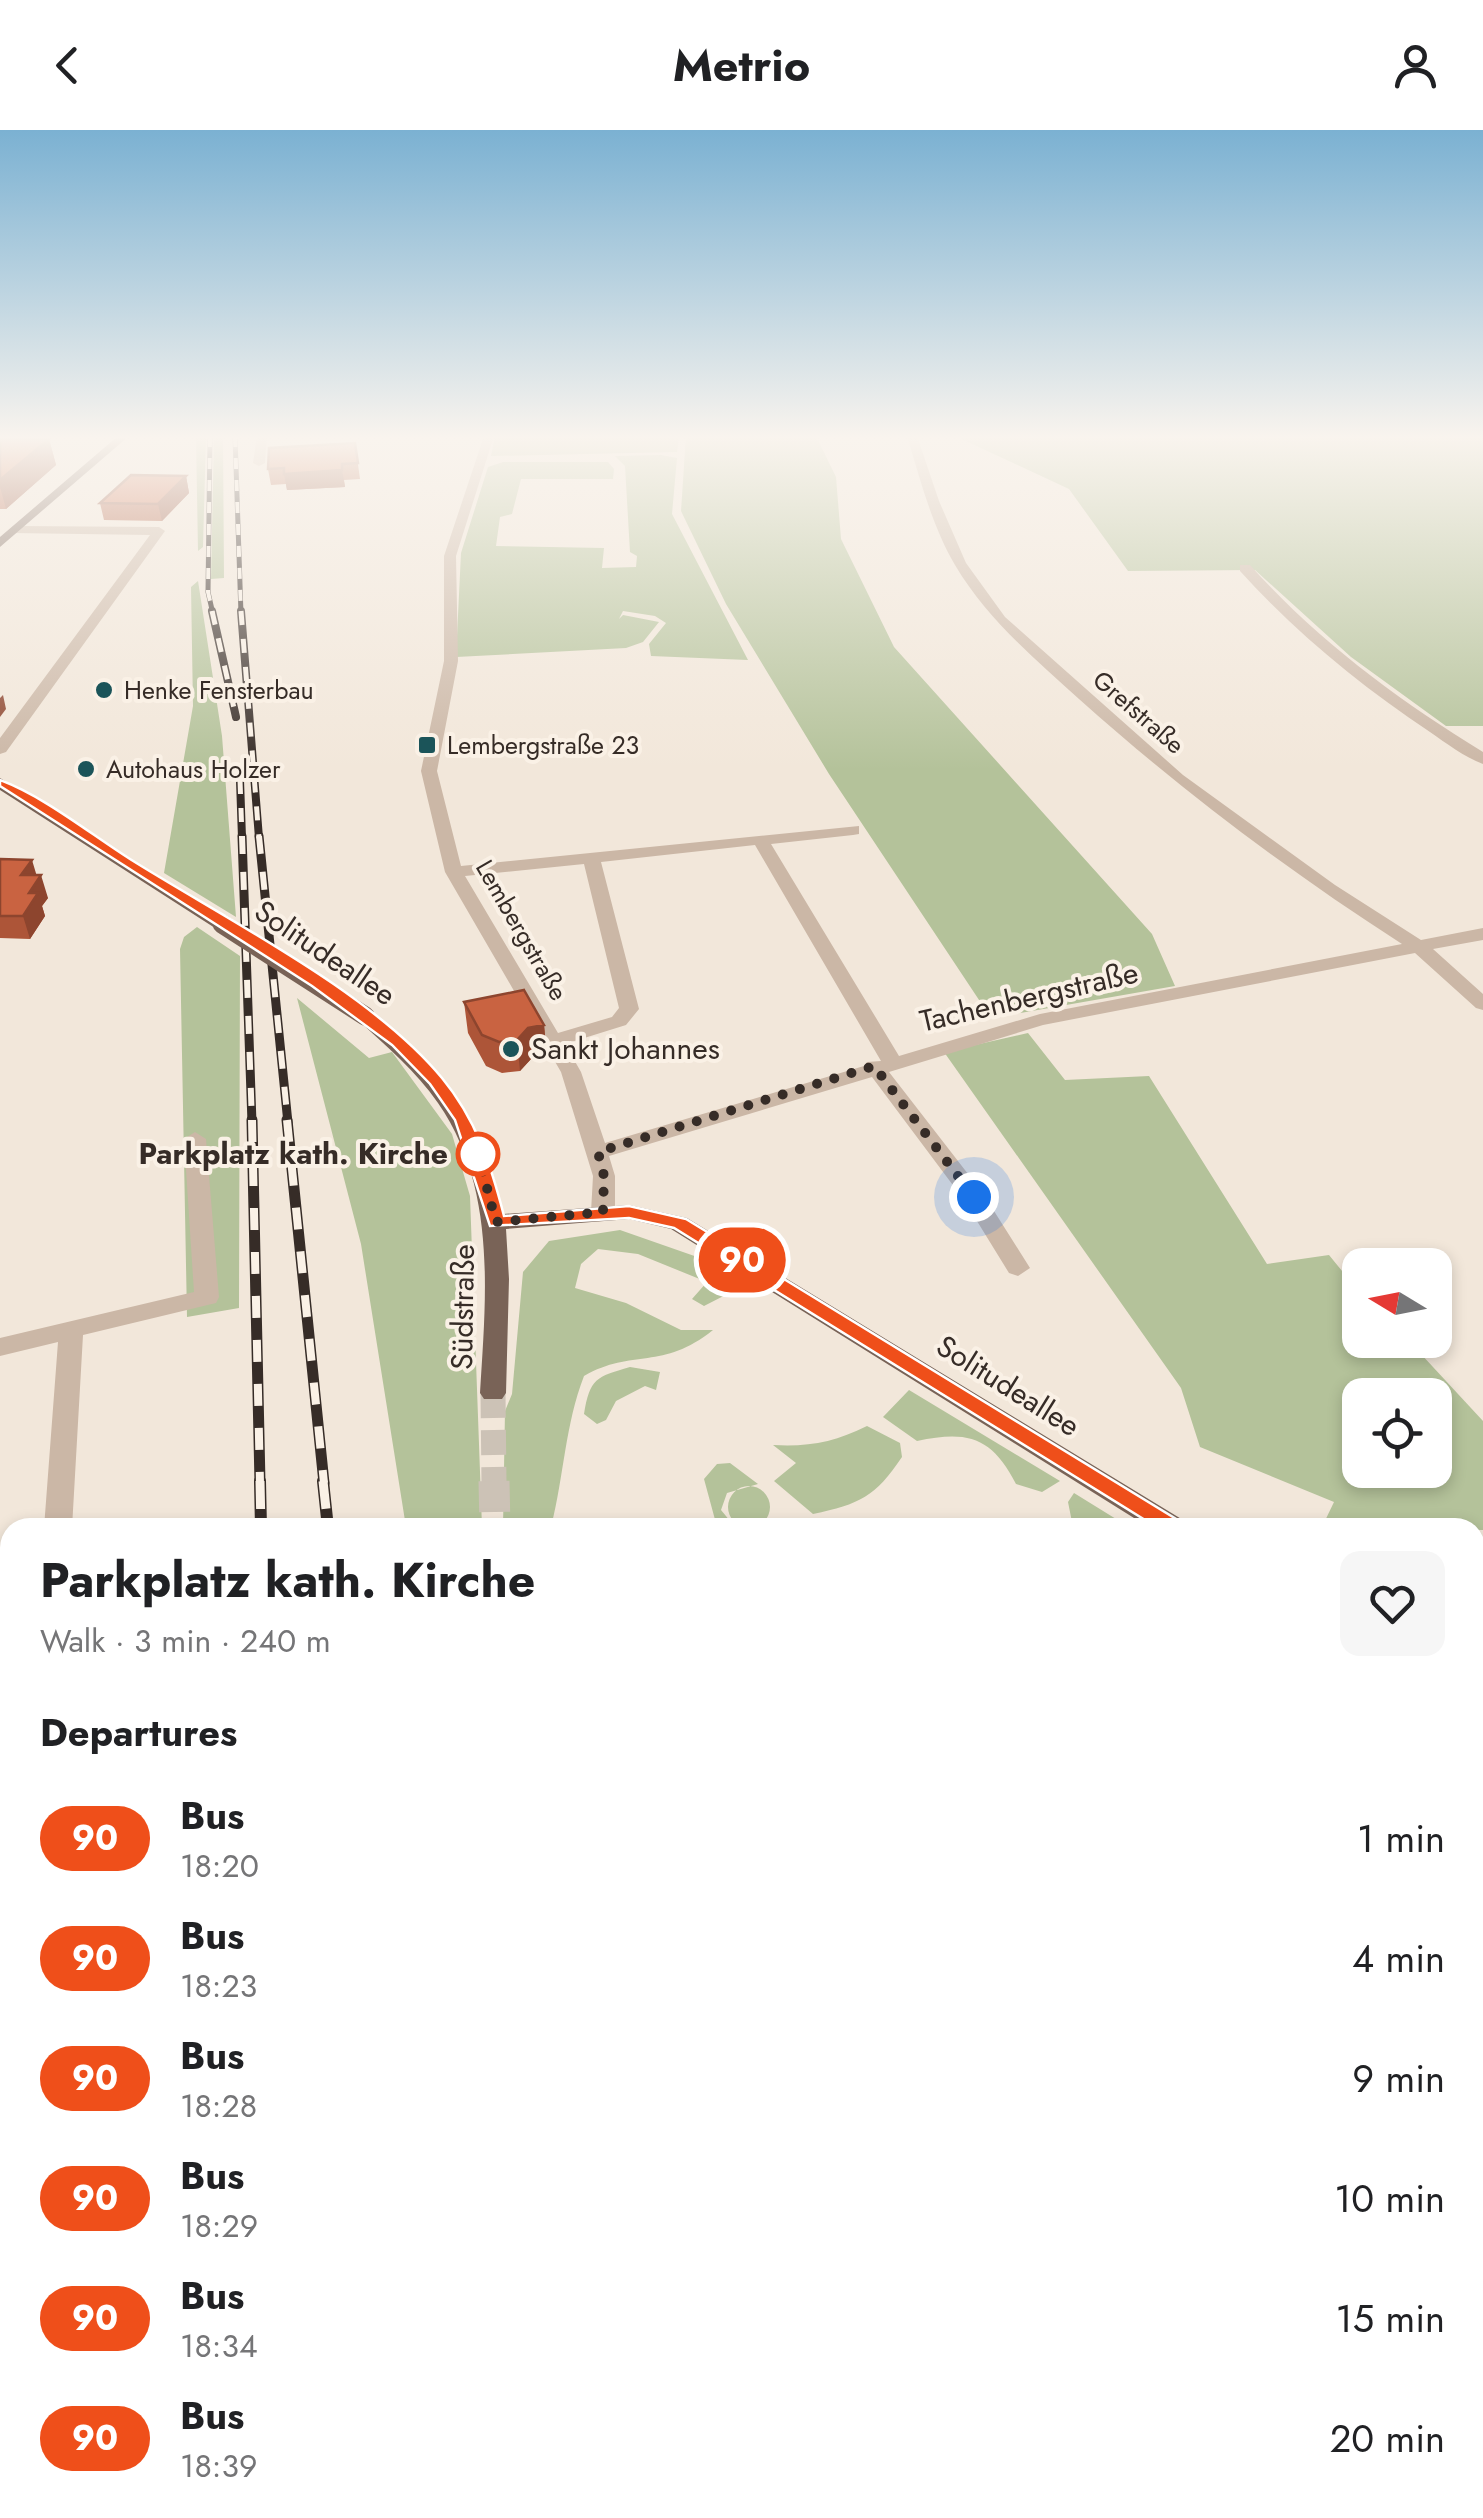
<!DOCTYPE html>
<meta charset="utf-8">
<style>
body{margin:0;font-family:Jost,sans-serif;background:#f6f6f6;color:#202124;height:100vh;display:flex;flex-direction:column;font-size:38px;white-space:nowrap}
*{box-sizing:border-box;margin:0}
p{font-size:32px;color:#757577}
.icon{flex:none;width:55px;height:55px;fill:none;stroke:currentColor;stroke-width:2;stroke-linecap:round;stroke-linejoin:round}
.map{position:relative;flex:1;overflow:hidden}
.side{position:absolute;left:0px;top:1388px;width:1485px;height:1002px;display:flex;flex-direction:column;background:#fff;border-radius:30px 30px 0 0;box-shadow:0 5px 15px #0003}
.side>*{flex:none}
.badge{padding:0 20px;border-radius:32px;font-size:35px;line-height:65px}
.needle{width:65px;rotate:280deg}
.controls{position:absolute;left:1342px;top:1118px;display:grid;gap:20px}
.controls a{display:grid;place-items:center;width:110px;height:110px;border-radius:20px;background:#fff;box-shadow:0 5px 15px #0003;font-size:50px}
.you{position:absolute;width:50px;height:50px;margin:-25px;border:8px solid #fff;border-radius:50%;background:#1a73e8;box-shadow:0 0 0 15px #1a73e833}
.map>.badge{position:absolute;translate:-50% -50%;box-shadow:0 0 0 5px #fff}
h2{padding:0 40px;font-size:38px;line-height:90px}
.round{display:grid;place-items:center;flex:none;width:105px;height:105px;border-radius:20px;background:#f6f6f6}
.summary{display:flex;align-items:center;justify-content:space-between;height:170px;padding:0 40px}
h1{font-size:48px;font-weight:700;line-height:75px}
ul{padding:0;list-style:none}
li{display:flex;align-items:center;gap:30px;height:120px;padding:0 40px}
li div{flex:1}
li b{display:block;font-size:38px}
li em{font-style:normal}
li .badge{min-width:110px;font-weight:700;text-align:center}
header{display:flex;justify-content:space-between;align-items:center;height:130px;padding:0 40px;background:#fff;font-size:45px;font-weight:700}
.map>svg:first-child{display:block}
</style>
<header><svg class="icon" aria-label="back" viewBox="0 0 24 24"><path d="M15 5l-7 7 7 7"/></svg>Metrio<svg class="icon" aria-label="person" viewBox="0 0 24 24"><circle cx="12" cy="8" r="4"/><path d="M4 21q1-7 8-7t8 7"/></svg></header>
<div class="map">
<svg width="1483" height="2388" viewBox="0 0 1483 2388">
<rect width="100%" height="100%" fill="#f2e7da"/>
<path fill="#b4c29a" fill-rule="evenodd" d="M196 306H206L203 417 198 421Z
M214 306H223L224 448 211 449Z
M495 306H679L677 322 491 326Z
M686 306H816L836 347 841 409 894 517 1152 804 1175 856 991 888 829 644 726 474 681 381Z
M955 306H1483V596H1446L1351 527 1255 440 1128 441 1069 359Z
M661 325 677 328 672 384 748 530 651 526 649 514 666 493 655 486 623 481 619 489 623 485 659 492 643 512 626 518 456 527 461 423 488 337 503 332H608L614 339 613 349H521L512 384 500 387 496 416 604 418 602 438 636 437 637 426 630 422 625 336 615 326Z
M198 451 222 606 236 787 164 743 193 576 191 457Z
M197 797 240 826 239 1178 187 1187 180 819 184 807Z
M297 868 369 928 392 922 452 1004 470 1066 482 1397H406L361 1114Z
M1028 903 1065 950 1149 946 1267 1134 1329 1125 1360 1163V1210H1408L1483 1291V1400L1322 1397 1334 1372 1200 1317 1181 1258 944 922ZM1360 1265H1435V1340H1360Z
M620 1100 703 1129 745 1155 704 1176 692 1169 707 1152 638 1124 598 1119 581 1134 575 1158 626 1173 681 1200H713C662 1241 633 1218 584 1246 565 1295 564 1346 551 1397H503L505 1281 512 1264 523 1142 549 1111Z
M630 1237 660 1242 656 1260 645 1256 616 1271 606 1290 597 1294 584 1284C590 1248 596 1247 630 1237Z
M909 1260 1060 1351 1042 1362 1016 1354C992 1307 968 1300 917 1311L883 1287Z
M867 1296 900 1313 902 1327C875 1367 860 1374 813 1384L774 1351 796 1333 773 1315C809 1317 835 1312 867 1296Z
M730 1333 758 1354 727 1363 721 1380 735 1397H717L704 1349 717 1334Z
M728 1377a21 21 0 1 1 42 0a21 21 0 1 1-42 0Z
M1074 1363 1129 1397H1073L1068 1372Z
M1150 2380H1269L1271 2388H1152Z"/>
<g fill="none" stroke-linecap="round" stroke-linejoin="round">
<path stroke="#ccc2b6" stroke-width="25" stroke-dasharray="25 12" stroke-linecap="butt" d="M493 1263 494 1353"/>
<path stroke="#ccc2b6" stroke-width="31" stroke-dasharray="31 15" stroke-linecap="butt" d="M494 1351 495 1398"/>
<path stroke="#ccc2b6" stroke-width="39" stroke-dasharray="39 20" stroke-linecap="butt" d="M636 2380 637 2388"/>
<path fill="#cbb7a6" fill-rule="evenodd" d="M257 306H267L265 333 259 336 253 333Z
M484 306H494L456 426 458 531 437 641 461 736 859 696V704L853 705 771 714 899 926 1040 884 1402 814C1286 739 1182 661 1079 569 1033 527 987 489 955 435 932 396 920 349 907 306H917L939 371 966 433 1005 487 1183 645 1335 755 1421 810 1483 798V810L1433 819 1483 864V880L1476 878 1415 823 1043 895 889 942 982 1062 1030 1138 1018 1146 1009 1143 964 1070 872 947 609 1026 615 1046V1082L603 1089 595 1087 591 1082 593 1046 561 942 445 742 421 641 444 531V426ZM755 715 881 931 867 932 864 936 605 1013 581 942 565 914 626 895 639 879 601 732ZM584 734 619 878 612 887 558 903 465 746Z
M16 396 159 397 165 401 6 622 0 624V608L150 405 12 403Z
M1240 435H1250C1317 510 1398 570 1483 622V634C1464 627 1446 613 1430 602 1361 556 1296 503 1240 441Z
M195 1002 206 1009 219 1167 216 1173 83 1205 72 1398H44L58 1212 0 1226V1208L194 1162 184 1009Z
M1483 1511V1536L1475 1538V1513Z
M10 1904V2000L2 2003 0 1908Z
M10 2289V2333L0 2338V2294Z
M1094 2380H1138L1140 2388H1096Z"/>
<path fill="#796357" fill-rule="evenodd" d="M118 306H129L0 417V407Z
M0 648 229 790 231 794 229 798H215L0 660Z
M365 880C379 884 391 899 402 909 456 956 490 1014 503 1084L629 1075 687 1088 1183 1390 1187 1398H1150L671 1099 629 1089 506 1099 509 1149 506 1263 502 1269H484L480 1263C486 1165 497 1058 438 973 416 941 386 916 358 890V882Z
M1475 1572 1483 1575V1603L1475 1600Z"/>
<g stroke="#362c27" stroke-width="5">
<path id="rail-far5" d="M210 306 208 462 213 484
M235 306 241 484"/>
</g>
<g stroke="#362c27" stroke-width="8">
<path id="rail-far4" d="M212 481 236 587
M241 481 259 708
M240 650 242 708"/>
</g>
<g stroke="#362c27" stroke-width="9">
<path id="rail-far3" d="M242 706 252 993
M259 706 288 993"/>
</g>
<g stroke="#362c27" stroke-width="11">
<path id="rail-far2" d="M252 990 260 1353
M287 990 324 1353"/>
</g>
<g stroke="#362c27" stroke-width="12">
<path id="rail-far1" d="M260 1351 261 1398
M323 1351 328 1398"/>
</g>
<g stroke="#362c27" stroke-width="15">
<path id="rail" d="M242 2380 243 2388
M287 2380 288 2388
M411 2380 412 2388"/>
</g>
<use href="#rail-far5" stroke="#faf1e6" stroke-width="4" stroke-dasharray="11" stroke-linecap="butt"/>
<use href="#rail-far4" stroke="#faf1e6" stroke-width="5" stroke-dasharray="14" stroke-linecap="butt"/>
<use href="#rail-far3" stroke="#faf1e6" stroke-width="6" stroke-dasharray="18" stroke-linecap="butt"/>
<use href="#rail-far2" stroke="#faf1e6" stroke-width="8" stroke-dasharray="22" stroke-linecap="butt"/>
<use href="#rail-far1" stroke="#faf1e6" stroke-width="9" stroke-dasharray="28" stroke-linecap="butt"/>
<use href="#rail" stroke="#faf1e6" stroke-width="11" stroke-dasharray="35" stroke-linecap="butt"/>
<path stroke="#796357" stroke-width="19" d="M222 794 365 886"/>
</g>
<path fill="#ad5538" d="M0 308 49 309 56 335 6 379H0Z
M355 313 360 349 344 350 345 357 287 360 286 354 271 355 268 339Z
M186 346 189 363 162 391 104 390 100 373Z
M0 729 48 768 42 776 45 786 30 809 0 808Z
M464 872 544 895 547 926 531 929 520 941 502 943 486 936 468 903Z"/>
<path fill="#8d452e" d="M49 309 56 335 6 379 0 357V350Z
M342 340 345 357 287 360 284 344Z
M186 346 189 363 162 391 158 374Z
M3 565 6 579 0 587V568Z
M32 730 38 750 41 745 48 768 42 776 45 786 30 809 23 786 21 745Z
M544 895 547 926 531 929 520 941 517 910 528 898Z"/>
<path fill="#c96341" stroke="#8d452e" stroke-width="2.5" d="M0 308 49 309 0 350Z
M355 313 358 333 342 334V340L284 344V338L268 339 269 318Z
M131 345 186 346 158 374 100 373Z
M0 729 32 730 21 745H41L29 763H38L23 786H0Z
M524 860 544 895 528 898 517 910 499 912 482 905 464 872Z"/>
<linearGradient id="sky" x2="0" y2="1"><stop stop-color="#7bb1d2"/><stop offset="0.48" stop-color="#f9f4ee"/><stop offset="1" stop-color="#f9f4ee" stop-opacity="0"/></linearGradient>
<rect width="1483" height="640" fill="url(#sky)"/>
<path fill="#ef4f1a" stroke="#fff" stroke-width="2.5" d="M0 650C45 667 89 703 130 729 227 790 370 861 442 948 476 989 491 1035 504 1086L629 1076 686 1089 1181 1392V1403H1166L674 1098 629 1088 490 1096 455 990 430 954 392 915 312 856 0 656Z"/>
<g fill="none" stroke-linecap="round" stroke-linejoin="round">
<path stroke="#362c27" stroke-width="10" stroke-dasharray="0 18" d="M478 1024 496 1092 603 1082 604 1046 598 1022 874 936 974 1067"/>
</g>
<g fill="#1b5459" stroke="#faf1e6" stroke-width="4">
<circle cx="104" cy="560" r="10"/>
<rect x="417" y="605" width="20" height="20" rx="5"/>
<circle cx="86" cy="639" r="10"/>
<circle cx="511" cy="919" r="10"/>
</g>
<circle fill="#fff" stroke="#ef4f1a" stroke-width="5" cx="478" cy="1024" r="20"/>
<g text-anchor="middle" stroke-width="8" stroke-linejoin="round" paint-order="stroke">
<g font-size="25" fill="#362c27" stroke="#faf1e6" text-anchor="start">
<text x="124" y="569">Henke Fensterbau</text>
<text x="447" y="624">Lembergstraße 23</text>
<text x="106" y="648">Autohaus Holzer</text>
</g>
<g font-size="25" fill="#362c27" stroke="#faf1e6">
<text transform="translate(1139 582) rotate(41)" y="9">Grefstraße</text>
<text transform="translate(522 800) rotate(60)" y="9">Lembergstraße</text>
</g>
<g font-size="30" fill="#362c27" stroke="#faf1e6">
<text transform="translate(325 823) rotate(34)" y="10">Solitudeallee</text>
<text transform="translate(1029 867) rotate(-13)" y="10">Tachenbergstraße</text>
<text transform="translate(463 1177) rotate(-89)" y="10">Südstraße</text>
<text transform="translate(1008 1256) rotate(32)" y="10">Solitudeallee</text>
</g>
<g font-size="30" fill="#362c27" stroke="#faf1e6" text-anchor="start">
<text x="531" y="929">Sankt Johannes</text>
</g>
<g font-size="30" font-weight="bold" fill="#362c27" stroke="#faf1e6" text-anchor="end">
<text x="448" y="1034">Parkplatz kath. Kirche</text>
</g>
</g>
</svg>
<div class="controls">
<a><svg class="needle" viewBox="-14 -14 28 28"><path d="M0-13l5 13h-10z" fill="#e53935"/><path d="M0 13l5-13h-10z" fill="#757577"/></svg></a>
<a><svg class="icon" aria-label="locate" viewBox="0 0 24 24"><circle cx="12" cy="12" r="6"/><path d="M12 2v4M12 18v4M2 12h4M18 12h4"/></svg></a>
</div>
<div class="you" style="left:974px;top:1067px"></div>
<b class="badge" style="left:742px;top:1130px;background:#ef4f1a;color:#fff">90</b>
<section class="side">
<div class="summary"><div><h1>Parkplatz kath. Kirche</h1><p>Walk · 3 min · 240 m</p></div><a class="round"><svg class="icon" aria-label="heart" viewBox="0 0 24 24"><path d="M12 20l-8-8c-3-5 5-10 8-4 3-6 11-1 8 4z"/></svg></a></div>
<h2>Departures</h2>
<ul>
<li><span class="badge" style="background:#ef4f1a;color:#fff">90</span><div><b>Bus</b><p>18:20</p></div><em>1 min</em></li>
<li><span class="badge" style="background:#ef4f1a;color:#fff">90</span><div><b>Bus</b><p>18:23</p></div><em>4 min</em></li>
<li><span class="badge" style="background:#ef4f1a;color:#fff">90</span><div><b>Bus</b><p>18:28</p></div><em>9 min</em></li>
<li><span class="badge" style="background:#ef4f1a;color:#fff">90</span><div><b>Bus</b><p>18:29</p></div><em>10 min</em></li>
<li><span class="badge" style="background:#ef4f1a;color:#fff">90</span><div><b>Bus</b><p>18:34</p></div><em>15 min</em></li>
<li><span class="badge" style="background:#ef4f1a;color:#fff">90</span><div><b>Bus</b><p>18:39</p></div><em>20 min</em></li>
</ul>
</section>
</div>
